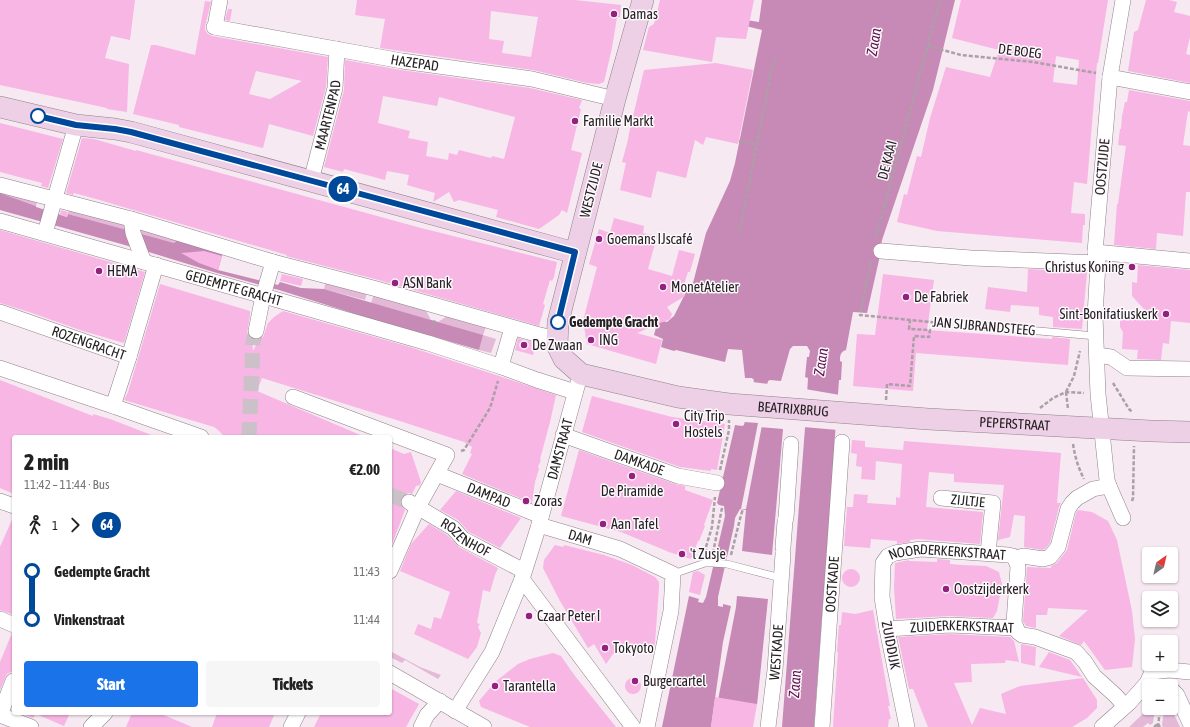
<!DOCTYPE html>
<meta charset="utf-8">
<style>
body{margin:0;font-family:"Asap Condensed",sans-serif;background:#f6f6f6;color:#222;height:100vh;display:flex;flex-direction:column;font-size:15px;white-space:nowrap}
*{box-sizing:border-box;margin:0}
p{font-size:13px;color:#767676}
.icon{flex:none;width:22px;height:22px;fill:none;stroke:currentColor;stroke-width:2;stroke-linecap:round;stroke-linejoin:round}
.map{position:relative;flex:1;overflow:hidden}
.drawer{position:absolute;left:12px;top:435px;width:380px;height:280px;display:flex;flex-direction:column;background:#fff;border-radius:4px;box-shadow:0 1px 3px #0004}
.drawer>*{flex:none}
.badge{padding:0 8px;border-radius:13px;font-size:14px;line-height:26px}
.needle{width:26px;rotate:34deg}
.fabs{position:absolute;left:1142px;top:547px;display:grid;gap:8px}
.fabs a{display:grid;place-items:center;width:36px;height:36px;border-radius:4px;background:#fff;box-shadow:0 1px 3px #0004;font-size:20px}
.map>.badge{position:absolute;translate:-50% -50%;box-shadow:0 0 0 2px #fff}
.legs{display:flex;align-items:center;gap:6px;height:44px;padding:0 12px;font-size:13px}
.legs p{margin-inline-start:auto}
.headline{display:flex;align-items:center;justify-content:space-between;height:68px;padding:0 12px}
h1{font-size:22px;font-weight:800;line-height:30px}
.primary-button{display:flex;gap:8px;margin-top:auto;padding:8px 12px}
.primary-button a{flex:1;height:46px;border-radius:4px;background:#1a73e8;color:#fff;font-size:16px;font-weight:800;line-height:46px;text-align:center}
.primary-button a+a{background:#f6f6f6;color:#222}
ul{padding:0 12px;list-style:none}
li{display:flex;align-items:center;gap:14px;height:48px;font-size:15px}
li i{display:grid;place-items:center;width:6px;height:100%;margin:0 5px;background:currentColor}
li i::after{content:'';width:10px;height:10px;margin:-5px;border:3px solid;border-radius:50%;background:#fff}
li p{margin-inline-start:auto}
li:first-child i{background:linear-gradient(#0000 50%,currentColor 0)}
li:last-child i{background:linear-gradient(currentColor 50%,#0000 0)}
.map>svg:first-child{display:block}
</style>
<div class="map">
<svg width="1190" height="727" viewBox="0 0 1190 727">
<rect width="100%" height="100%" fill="#f6e9f1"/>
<path fill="#e3b9d7" d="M0 187 38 197 36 206 0 193Z
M70 206 124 222 127 231 68 214Z
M135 224 180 238 174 243 138 234Z
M326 281 367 292 365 300 324 289Z
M374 294 425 309 431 320 371 303Z
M449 315 486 327 483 335 496 339 491 353 479 350 482 335 438 322Z
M390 651 420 667 441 675 438 679 405 660 402 663 392 658 391 660 390 659Z
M1149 708H1155L1153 723 1150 725 1148 723 1143 727H1129Z
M1167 708H1171L1180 727H1163L1162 725 1164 710Z"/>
<path fill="#c789b6" d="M762 0H955L933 90 882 240 879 260 867 313 853 312 846 350C840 352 840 356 840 361L842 362 841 380H839L814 727H782L805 428 808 378 805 377 807 357H809L810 351 807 346H793L790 349 781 381 770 380 768 381 758 424 759 427 783 429 772 555 742 551 746 510 740 509 735 518 734 526 718 597V606L723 607V604L731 606 723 642 711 727H662L689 596 699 599 698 602 703 603 706 597 725 516 724 506 719 505 717 503 735 425 742 426 744 425 754 380 752 378H745L742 350 728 349 725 362 676 350 674 351 661 347 663 339 654 335 658 320 667 322 674 316 687 290 693 283 706 233 730 181 735 163 762 30 738 24 739 19 759 22Z
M0 193 36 206V207L67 217 68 214 174 243 180 238 224 249 218 270 278 285 280 282 301 288 324 289 483 335 479 350 365 317 279 290 217 273 139 249 0 210Z
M737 596 768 599 757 705 718 700 736 607Z"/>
<path fill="#f6e9f1" d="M753 382 769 384 760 424 762 425 746 509H741L758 423 744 422Z
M805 389 840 395 838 430 803 427Z"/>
<path fill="#f7b6e4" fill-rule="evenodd" d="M0 0H135L130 40 111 36 105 58 129 64 127 112 107 109V108L0 85Z
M357 0H575L621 5 620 17H617L612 48 604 82 599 84 587 83 533 70 380 48 385 19 355 15ZM491 11 538 17 531 57 502 53 504 41 489 39Z
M660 0H754L746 39 716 37 712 62 643 50 649 27 654 24Z
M961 0H1108L1098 63H1097L1087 184 1074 182 1071 213 1085 214V225H1083L1082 243 937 231 897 222 904 194 907 195 917 156 921 157 930 118 946 67 990 77 999 50 952 38ZM1056 56 1079 60 1077 85 1053 82Z
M1146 0H1169L1177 2 1174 12 1190 16V37L1186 54 1190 55V83L1128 71 1134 32 1138 30Z
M205 1 211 2 205 26V30L208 34 212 36 328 57 326 87 313 136 269 124 263 148 179 127V125L133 114 151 45H156L195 55ZM256 71 302 81 270 99 249 94Z
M228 9H232L230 21 225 20Z
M345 60 401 70 530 88 582 100 579 108 581 109 571 150 582 153 567 213 562 210 559 215 539 229 496 217 498 210 459 200 454 202 449 192 433 202 435 193 407 185 409 175 387 171 385 180 344 169 343 172 324 167 344 90ZM383 96 437 106 439 97 515 117 504 159 492 156 491 158 459 150 457 155 449 153 448 160 426 156 428 142 408 138 410 131 378 123Z
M716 63 753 70 738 144 706 137 703 145 695 140 686 178 657 171 651 198 620 190 626 163 622 162 628 140 629 133 644 70Z
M1129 90 1190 101V112L1188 111 1183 145 1190 146V192H1186L1183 236 1157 233 1156 249 1114 245 1117 204H1118L1126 146 1118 145 1120 129H1121L1122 116 1125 102H1127Z
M0 123 63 139 48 188 41 186 42 183 0 172Z
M82 138 94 139 136 151V150L421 228 557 262 554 277 552 281 550 280 543 304 545 305 539 326 375 279 286 256 287 255 96 199 74 193 73 195 66 193Z
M61 210 68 212 67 217 60 215Z
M614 218 644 226 643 233 657 236 648 269 672 276 679 250 695 254 690 272H688L682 291 685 296 667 307 672 314 670 319 637 333 662 340 656 364 587 344 583 321 597 267 589 264 599 229 610 233Z
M0 230 145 272 124 343 83 331 32 313 0 303Z
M204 251 222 256 218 270 199 263 181 253Z
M1138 265 1190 270V323L1171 321 1169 344 1163 343 1161 360 1137 359 1138 350 1122 349 1123 332 1120 327V321L1125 318 1154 320 1132 296V282L1137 283Z
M1028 269 1087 272 1082 329 1053 327V317L1039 315V307L1011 305 1010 312 985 309 988 287 1027 292Z
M282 274 303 279 301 286 280 281Z
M883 274 934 280 927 330 1052 339V337L1070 339 1068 365 916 353 913 391 853 386 857 334 875 335Z
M160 284 250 311V315L247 334 252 339 253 351 259 339 263 337 268 323 274 317 283 311 410 347 499 376 556 395 550 422 540 459 541 460 538 467 539 469 535 482 532 503 462 474 472 454 470 453 472 447 464 442 403 422 262 378 257 391 365 437H225L218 430 214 427 124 400 128 392Z
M518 338 536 343 533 355 515 350Z
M0 380 93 416V414L110 419 154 436V437H14V494L0 488Z
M592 396 672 417 725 424 717 470 711 469V471L680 467 582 432Z
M852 440 865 441V447L903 450 904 441 1061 453 1057 503H1061L1059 507 1050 543 1045 549 1042 550 1024 547 1025 516 1014 515 1010 537 998 540 1004 485 954 482V474L929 472 926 507 983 512 980 544 918 539 910 540V542L897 544V541L871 539 870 548 844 546 847 507H853L854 494 868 495 867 503 896 505V497L900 498 902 464 876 461 875 480 861 479 862 467 856 466 857 454 851 453Z
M390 448 404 454 411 452 421 482 420 485 416 486 412 494 409 493 405 494 401 498 400 502 401 506 405 510 391 547Z
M579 450 675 484 685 486V490L713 500 704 525 705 526 699 541H698L691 559 669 552 621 532 561 516Z
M456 491 521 518 500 548 469 532 458 520 440 510Z
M1078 510 1092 512 1108 521 1117 540 1132 611 1135 639 1132 667 1105 670 1084 641 1081 645 1059 636 1088 610 1048 608 1047 615H1036V628L1026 626 1023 621 1027 567 1051 568V566L1057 563 1067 550 1076 513Z
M14 515V615L0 610V547Z
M429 524 447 535 459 547 498 568 495 575 490 592 483 590 477 623 480 624 478 627 481 633 477 647 468 659 414 634 418 624 431 629 434 617 441 619 450 592 400 571 411 544Z
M555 545 563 547 564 545 604 555 632 565 655 577 659 582V587L655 643 653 652 645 646 613 654 606 664 594 644 588 648 560 601 543 568 544 560Z
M937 559 950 560V564L962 565 986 566 999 572 1002 584 997 611 993 618 949 616 896 619 894 587 895 563 909 560V561L937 562Z
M842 578a9 9 0 1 1 18 0a9 9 0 1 1-18 0Z
M698 571 705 575 700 595 689 592 693 572Z
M873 610 890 706H888L891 719H889L888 727H833L838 652H837L839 625H841L842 612 855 614Z
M12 633 14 634V672H11L7 674 0 690V662Z
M950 634 1010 637 1014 641 1019 662 1006 660 1005 663 971 664 972 682 954 683 972 725 980 708 1006 714 1001 694 1020 686 1083 678 1097 700V708L1087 718 1072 727H928L913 689H909L898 637Z
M1021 644 1036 647 1035 666 1021 663Z
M1049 652 1070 660 1082 677 1039 667Z
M553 653 561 656 575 676 616 727H530L481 707 479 701 495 682 518 664 530 659Z
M625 686a8 8 0 1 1 16 0a8 8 0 1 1-16 0Z
M390 688 419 704 406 727H314L321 713H390Z
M715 697 757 704 753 727H711Z
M20 713H70L64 726 36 714 33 718Z
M132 713H159L192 727H126Z
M217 713H275L269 727H212Z"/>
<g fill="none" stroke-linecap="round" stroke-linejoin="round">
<path stroke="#ccc1c8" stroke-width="15" stroke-dasharray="15 8" stroke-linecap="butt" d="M249 437 253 342 256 331
M390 495 409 502"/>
<g stroke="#8e838a" stroke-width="8">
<path id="lane" d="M960 324 1096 336
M673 574 705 563H712L727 564 781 578"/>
</g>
<g stroke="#8e838a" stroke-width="16">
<g id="street">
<path d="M1123 0 1110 77 1095 252 1098 263 1095 316 1098 394 1107 480 1109 486 1123 518"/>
<path id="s1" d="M214 27 402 61 532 79 615 99"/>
<path d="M215 27 220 0"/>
<path d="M1110 77 1190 92"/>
<path id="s2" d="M311 181 335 88 337 49"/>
<path d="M0 185 131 219 273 262 373 288 536 334 557 339"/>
<path d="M131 219 133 233 144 262"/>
<path id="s3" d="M0 221 362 324 428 343 502 367 537 380 575 392"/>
<path d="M45 233 76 125"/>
<path d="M881 251 971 258 1098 263"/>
<path d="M1095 252 1190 261"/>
<path id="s4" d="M0 312 129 357 113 406"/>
<path d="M256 331 263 296 273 262"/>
<path d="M1097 355 1111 357 1127 368 1190 369"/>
<path d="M129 357 156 265"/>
<path d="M502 367 503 359 512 328"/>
<path d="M0 368 113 406 201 437"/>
<path d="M293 397 447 455 418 507 390 571"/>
<path id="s5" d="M563 435 678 476 717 483"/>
<path id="s6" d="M437 474 541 516"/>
<path id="s7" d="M941 498 993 503 988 553"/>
<path d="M0 501 14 506"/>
<path id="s8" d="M409 502 453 528 463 539 524 571"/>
<path d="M786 518 791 444"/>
<path id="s9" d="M539 525 620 549 673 574 671 611 647 727"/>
<path d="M783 547 785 521"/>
<path d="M1015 559 1017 563 1018 567 1014 622 1018 632 1022 635 1035 637 1076 652 1085 662 1094 676 1115 695 1125 706"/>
<path d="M1015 559 1023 556 1043 559 1050 557 1058 547 1068 509 1072 503 1077 498 1093 489 1109 486"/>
<path d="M522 579 633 727"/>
<path d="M0 619 14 625"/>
<path id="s10" d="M887 629 950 625 1016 628"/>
<path d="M1152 672 1169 670 1190 672"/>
<path d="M390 673 484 727"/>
<path d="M13 681 0 715 31 727"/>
<path d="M1171 689 1177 695 1190 723"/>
<path id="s11" d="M455 711 492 652 522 579 539 525 578 383"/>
<path d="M91 727 105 713"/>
<path d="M291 727 298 713"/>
<path d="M421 727 427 715 440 701"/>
<path id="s12" d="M768 727 775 670 783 554"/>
<path id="s13" d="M822 727 842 442"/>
<path id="s14" d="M907 727 887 629 882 597 883 563 888 556 895 553 921 549 1008 555 1013 556 1015 559"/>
<path d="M1102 727 1129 703 1147 683 1152 672"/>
</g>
</g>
<g stroke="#8e838a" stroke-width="22">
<g id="secondary">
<path id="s15" d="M643 0 615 99 558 322 557 345 564 359 581 374 678 397 729 404 928 419 1151 431 1190 432"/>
<path d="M0 107 76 125 115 129 131 132 575 253"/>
</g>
</g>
<path stroke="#aaa0a6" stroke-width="2.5" stroke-dasharray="4 2" stroke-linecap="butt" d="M928 46 961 55 1033 62 1096 73
M739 141 757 145
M739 233 774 59
M876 237 940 0
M871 261 860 315 950 324
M432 330 435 319
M1113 383 1129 409 1132 412
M1066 392 1068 409
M1066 392 1074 376 1080 351
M886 400 887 384 910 386 914 336 929 337 930 330 909 329 910 320
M1040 408 1053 398 1066 392 1084 393
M1073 444C1075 457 1078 467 1084 479
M461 451 464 450 490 408 498 381
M720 470 729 430V420
M1132 501 1133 498 1134 446
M706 553V547L712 527 715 497
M713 553 722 508
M731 555 741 515 743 509
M1154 727 1158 724 1160 727
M1158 727 1160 708"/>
<use href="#lane" stroke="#fff" stroke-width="7"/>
<use href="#street" stroke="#fff" stroke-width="15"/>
<use href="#secondary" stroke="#edd0e6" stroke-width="21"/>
</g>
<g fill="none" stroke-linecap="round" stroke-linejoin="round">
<g stroke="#fff" stroke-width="9">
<path id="line-1" d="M38 116 76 125 115 129 131 132 575 252 558 322"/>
</g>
<use href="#line-1" stroke="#004899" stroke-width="6"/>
</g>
<g fill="#95217f" stroke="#fef9fc" stroke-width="1.5">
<circle cx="614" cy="14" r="4"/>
<circle cx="575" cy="121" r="4"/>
<circle cx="599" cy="239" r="4"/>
<circle cx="1132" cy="267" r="4"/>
<circle cx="99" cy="271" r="4"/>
<circle cx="395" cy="283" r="4"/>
<circle cx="663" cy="287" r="4"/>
<circle cx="906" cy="297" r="4"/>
<circle cx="1166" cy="314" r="4"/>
<circle cx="591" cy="340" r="4"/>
<circle cx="524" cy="345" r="4"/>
<circle cx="676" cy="424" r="4"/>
<circle cx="632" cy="476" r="4"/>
<circle cx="526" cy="501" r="4"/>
<circle cx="603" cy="524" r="4"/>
<circle cx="682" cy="554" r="4"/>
<circle cx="946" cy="589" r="4"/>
<circle cx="529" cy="616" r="4"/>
<circle cx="605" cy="648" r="4"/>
<circle cx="635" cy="681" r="4"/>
<circle cx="495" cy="686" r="4"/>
</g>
<g fill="#fff" stroke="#004899" stroke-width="2">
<circle cx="38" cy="116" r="7"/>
<circle cx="558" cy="322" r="7"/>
</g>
<g text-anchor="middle" stroke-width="3" stroke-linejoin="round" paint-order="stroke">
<g font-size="14" fill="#252023" stroke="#fef9fc" text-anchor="start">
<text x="622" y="19">Damas</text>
<text x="583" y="126">Familie Markt</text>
<text x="607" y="244">Goemans IJscafé</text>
<text x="1124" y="272" text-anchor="end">Christus Koning</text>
<text x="107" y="276">HEMA</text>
<text x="403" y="288">ASN Bank</text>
<text x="671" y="292">MonetAtelier</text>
<text x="914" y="302">De Fabriek</text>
<text x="1158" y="319" text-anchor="end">Sint-Bonifatiuskerk</text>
<text x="599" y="345">ING</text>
<text x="532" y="350">De Zwaan</text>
<text x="684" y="421">City Trip<tspan x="684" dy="16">Hostels</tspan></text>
<text x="632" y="496" text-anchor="middle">De Piramide</text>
<text x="534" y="506">Zoras</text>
<text x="611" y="529">Aan Tafel</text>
<text x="690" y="559">'t Zusje</text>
<text x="954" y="594">Oostzijderkerk</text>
<text x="537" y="621">Czaar Peter I</text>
<text x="613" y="653">Tokyoto</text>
<text x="643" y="686">Burgercartel</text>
<text x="503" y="691">Tarantella</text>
</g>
<g font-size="14" fill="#252023" stroke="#fef9fc">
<text transform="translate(1020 51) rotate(7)" y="5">DE BOEG</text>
<text dy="5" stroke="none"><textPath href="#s1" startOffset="204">HAZEPAD</textPath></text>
<text dy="5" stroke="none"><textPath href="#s2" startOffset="68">MAARTENPAD</textPath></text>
<text transform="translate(887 160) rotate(-75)" y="5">DE KAAI</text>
<text transform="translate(1102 167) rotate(-85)" y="5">OOSTZIJDE</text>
<text transform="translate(591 190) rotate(-76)" y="5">WESTZIJDE</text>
<text dy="5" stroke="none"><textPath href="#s3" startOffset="243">GEDEMPTE GRACHT</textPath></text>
<text transform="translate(984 326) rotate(5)" y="5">JAN SIJBRANDSTEEG</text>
<text dy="5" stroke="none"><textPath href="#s4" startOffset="94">ROZENGRACHT</textPath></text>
<text dy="5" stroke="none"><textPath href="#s15" startOffset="610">BEATRIXBRUG</textPath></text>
<text dy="5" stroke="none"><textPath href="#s15" startOffset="832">PEPERSTRAAT</textPath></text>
<text dy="5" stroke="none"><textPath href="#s11" startOffset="284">DAMSTRAAT</textPath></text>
<text dy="5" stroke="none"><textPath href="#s5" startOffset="81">DAMKADE</textPath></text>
<text dy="5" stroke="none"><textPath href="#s6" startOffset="56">DAMPAD</textPath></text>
<text dy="5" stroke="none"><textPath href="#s7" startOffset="27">ZIJLTJE</textPath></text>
<text dy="5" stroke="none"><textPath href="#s8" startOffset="67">ROZENHOF</textPath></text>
<text dy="5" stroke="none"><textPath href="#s9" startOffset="43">DAM</textPath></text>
<text dy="5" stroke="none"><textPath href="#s14" startOffset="235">NOORDERKERKSTRAAT</textPath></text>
<text dy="5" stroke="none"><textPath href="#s13" startOffset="143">OOSTKADE</textPath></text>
<text dy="5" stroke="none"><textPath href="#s10" startOffset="75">ZUIDERKERKSTRAAT</textPath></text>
<text transform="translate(891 645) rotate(79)" y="5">ZUIDDIJK</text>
<text dy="5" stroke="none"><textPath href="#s12" startOffset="75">WESTKADE</textPath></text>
</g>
<g font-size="14" font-weight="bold" fill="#252023" stroke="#fef9fc" text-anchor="start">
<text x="569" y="327">Gedempte Gracht</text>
</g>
<g font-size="15" font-style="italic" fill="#5d134f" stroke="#fef9fc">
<text transform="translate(874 42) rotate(-80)" y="5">Zaan</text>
<text transform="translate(821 362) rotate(-82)" y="5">Zaan</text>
<text transform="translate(795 684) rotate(-86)" y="5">Zaan</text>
</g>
</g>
</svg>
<div class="fabs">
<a><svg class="needle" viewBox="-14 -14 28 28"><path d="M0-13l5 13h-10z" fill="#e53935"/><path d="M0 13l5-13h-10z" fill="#767676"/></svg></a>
<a><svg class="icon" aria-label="layers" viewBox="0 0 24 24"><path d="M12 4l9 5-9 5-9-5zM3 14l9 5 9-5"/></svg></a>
<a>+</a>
<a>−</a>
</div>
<b class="badge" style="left:343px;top:189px;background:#004899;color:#fff">64</b>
<section class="drawer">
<div class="headline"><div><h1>2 min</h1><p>11:42 – 11:44 · Bus</p></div><b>€2.00</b></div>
<div class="legs"><svg class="icon" aria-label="walk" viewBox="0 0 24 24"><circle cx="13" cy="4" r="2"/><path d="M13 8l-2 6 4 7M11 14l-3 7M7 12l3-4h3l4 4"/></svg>1<svg class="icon" aria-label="forward" viewBox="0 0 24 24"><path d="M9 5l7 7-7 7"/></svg><b class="badge" style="background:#004899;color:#fff">64</b></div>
<ul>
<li><i style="color:#004899"></i><b>Gedempte Gracht</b><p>11:43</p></li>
<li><i style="color:#004899"></i><b>Vinkenstraat</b><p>11:44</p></li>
</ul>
<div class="primary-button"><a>Start</a><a>Tickets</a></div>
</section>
</div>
